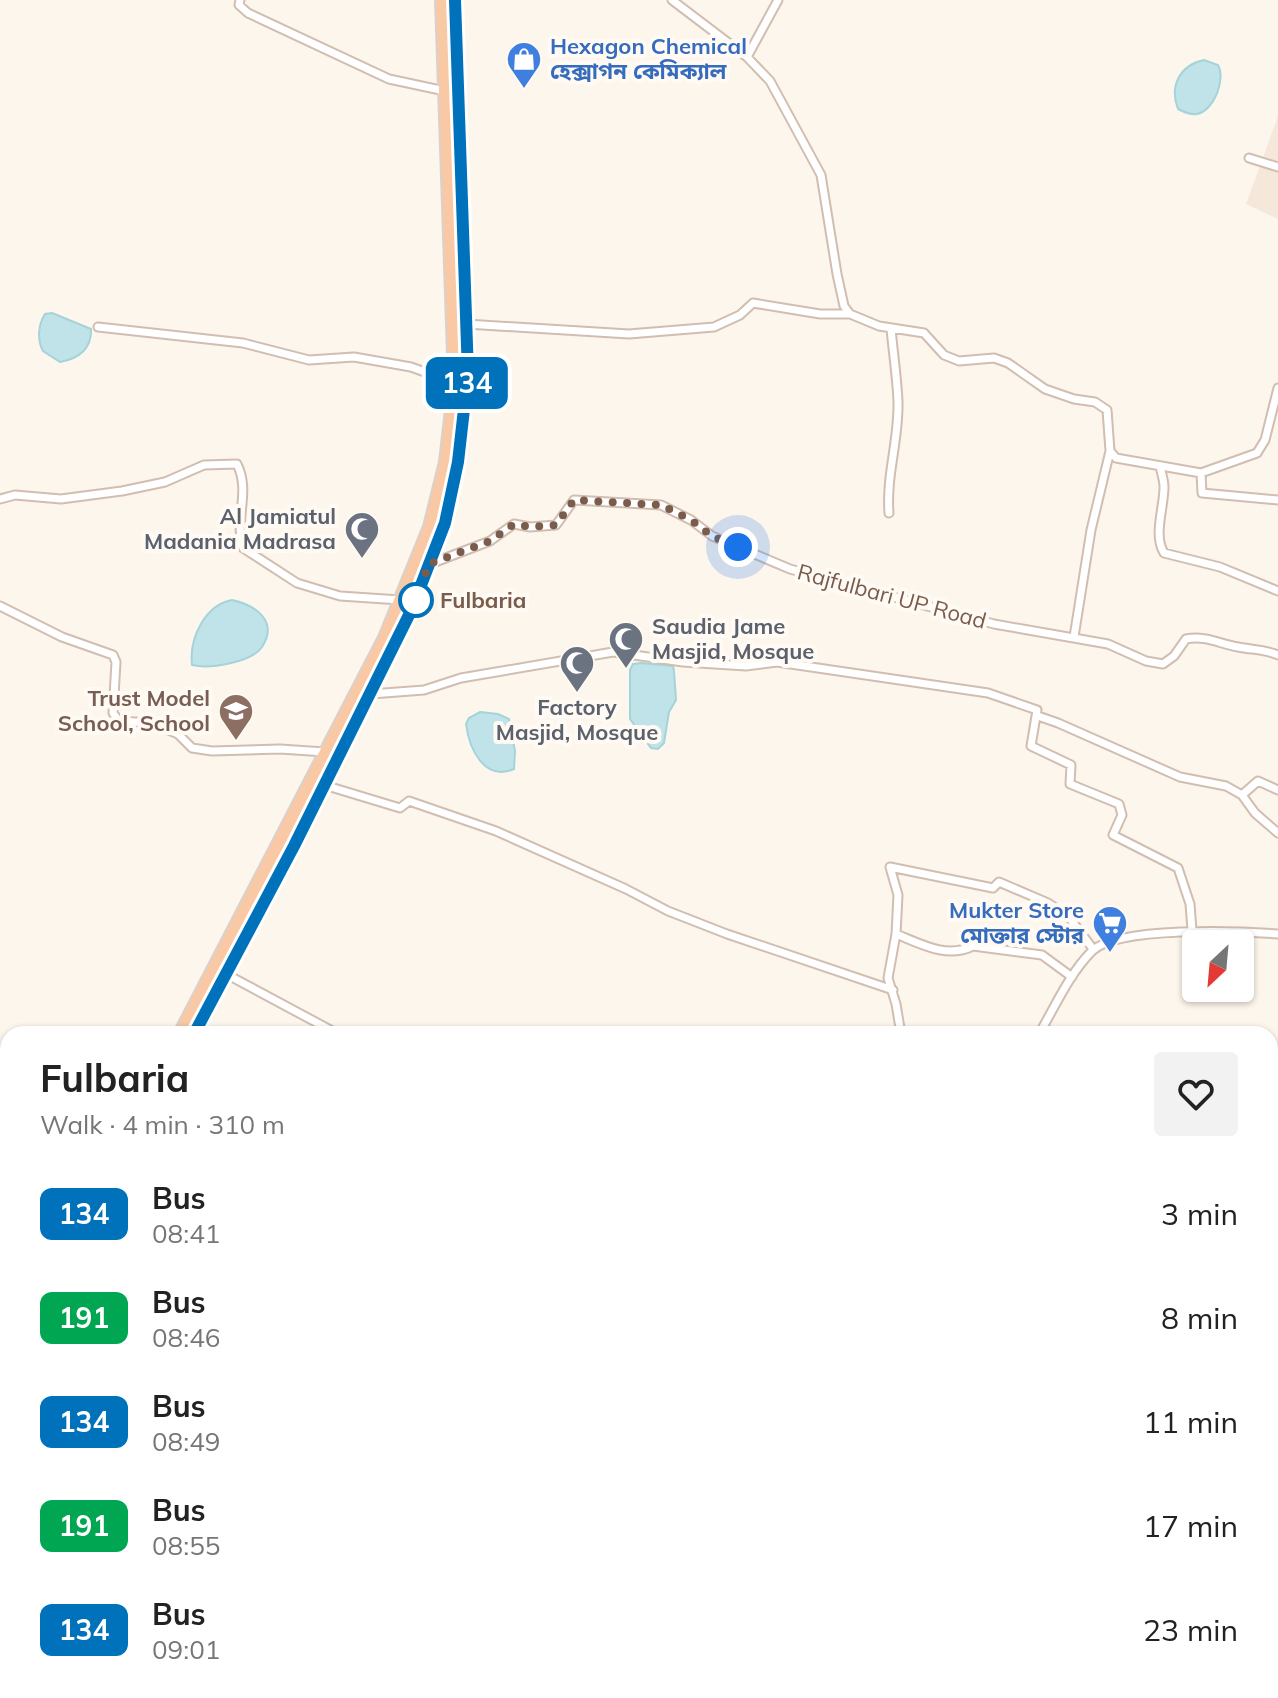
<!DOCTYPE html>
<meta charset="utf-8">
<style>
body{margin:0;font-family:Mulish,"Noto Sans Bengali",sans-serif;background:#f2f2f2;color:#222;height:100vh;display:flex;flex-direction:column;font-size:30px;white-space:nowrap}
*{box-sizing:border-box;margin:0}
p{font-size:26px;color:#767676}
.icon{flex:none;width:44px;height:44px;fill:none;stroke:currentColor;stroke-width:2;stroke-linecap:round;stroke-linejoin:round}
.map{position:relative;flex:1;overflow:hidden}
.details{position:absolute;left:0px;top:1026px;width:1278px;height:672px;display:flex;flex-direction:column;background:#fff;border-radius:24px 24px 0 0;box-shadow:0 2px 6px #0004}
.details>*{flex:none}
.badge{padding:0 16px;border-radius:12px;font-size:28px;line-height:52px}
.needle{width:52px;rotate:206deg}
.controls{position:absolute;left:1182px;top:930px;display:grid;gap:16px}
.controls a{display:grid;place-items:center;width:72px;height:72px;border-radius:8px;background:#fff;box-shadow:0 2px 6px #0004;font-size:40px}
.you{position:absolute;width:40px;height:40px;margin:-20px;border:6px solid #fff;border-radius:50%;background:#1a73e8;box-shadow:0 0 0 12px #1a73e833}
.map>.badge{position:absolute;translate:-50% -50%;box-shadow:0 0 0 4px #fff}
.round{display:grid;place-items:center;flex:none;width:84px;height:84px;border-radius:8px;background:#f2f2f2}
.overview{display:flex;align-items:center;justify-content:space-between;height:136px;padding:0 40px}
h1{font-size:38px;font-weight:700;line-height:60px}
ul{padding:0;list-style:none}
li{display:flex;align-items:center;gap:24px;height:104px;padding:0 40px}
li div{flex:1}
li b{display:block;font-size:30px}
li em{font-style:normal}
li .badge{min-width:88px;font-weight:700;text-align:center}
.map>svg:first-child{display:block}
</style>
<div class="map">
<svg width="1278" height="1698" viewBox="0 0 1278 1698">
<rect width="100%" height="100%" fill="#fdf6ec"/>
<path fill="#f5e8da" d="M1278 116V219L1246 204Z
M0 1238 8 1243V1361L0 1375Z
M715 1690H1061L1056 1698H705Z"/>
<path fill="#bfe3e8" stroke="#a5d3da" stroke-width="2" d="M1204 60 1218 65C1226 79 1214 111 1197 114 1190 115 1184 112 1178 109 1169 86 1180 65 1204 60Z
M52 313 91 329C92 348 79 359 60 362L43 351C37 340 38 325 45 314Z
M232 600C255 605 279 621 262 647 251 663 209 669 192 665 189 638 205 605 232 600Z
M641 663 673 666 674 671 676 700 669 712 664 743 658 749 651 748 630 719V670L633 664Z
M480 712 498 714 509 719 515 751 514 769C484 782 469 748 466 724L469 718Z
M8 1124V1229L0 1224V1125Z
M1278 1360V1582L1270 1606V1380Z
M524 1690H634V1698H530Z
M1070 1690H1242L1239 1698H1065Z"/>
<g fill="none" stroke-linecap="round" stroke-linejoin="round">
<g stroke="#d1beb0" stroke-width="11">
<path id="minor" d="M240 0 239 5 248 13 389 79 445 91
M672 0 747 57 770 81 821 175 837 274 844 306 850 314 879 326 924 333 944 355 959 361 994 358 1008 363 1045 389 1074 399 1095 402 1107 410 1110 451 1116 458 1201 473 1257 453 1265 440 1278 388
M747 57 778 0
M1249 158 1278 167
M466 324 629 334 714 327 740 315 753 303 820 314H850
M98 327 243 343 309 360 354 357 411 367 455 383
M1160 467C1162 474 1164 481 1164 487 1164 508 1153 535 1164 553L1220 567 1278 591
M1201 473 1202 493 1278 500
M0 499 15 495 61 499 122 491 165 482 204 465 237 464C251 492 234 519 243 548L297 583 340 596 400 600
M889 513C886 475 899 440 898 402 897 377 893 352 891 328
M430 564 490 541 514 524 530 527 556 525 574 500 661 505 691 520 712 536 790 569 994 624 1108 644 1146 661 1163 664 1174 656 1186 639C1205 635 1220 644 1238 647 1253 650 1264 649 1278 655
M0 606 62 637 113 655 116 662 113 713 119 721 151 723 178 734 192 748 212 751 280 749 325 752
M1074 637 1091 530 1110 451
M371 694 424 690 461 678 613 652 683 662 746 666 777 662 988 693 1037 710 1031 746 1071 765 1070 784 1119 804 1122 815 1113 835 1178 868 1190 904 1192 930
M1038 716 1058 723 1180 777 1226 786 1242 795 1255 813 1278 833
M324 785 400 808 409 801 496 831 626 889 668 911 727 934 893 990
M1242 795 1258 781 1278 790
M890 867 993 888 999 882 1048 903 1069 917 1093 949
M890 867 898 895 896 934 888 978 896 1004 901 1034
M896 934C921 944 947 959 973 946L1042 955 1072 977
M226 974 338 1034
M1039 1034C1055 1007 1069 974 1092 951 1118 926 1241 931 1278 934
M1270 1142 1278 1122
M0 1633 8 1636
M59 1690 75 1698
M201 1690 223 1698
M5 1698 9 1690
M115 1698 122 1690
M305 1698 308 1690
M463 1698 466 1690
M671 1698 674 1690
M891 1698 897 1690"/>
</g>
<g stroke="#dad1cd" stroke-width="16">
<path id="trunk" d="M180 1034 385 638 430 527 446 462 455 383 442 0
M194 1034 294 846 411 611 445 523 458 462 468 374 455 0
M0 1385 8 1370
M0 1418 8 1404"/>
</g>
<use href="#minor" stroke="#fff" stroke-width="7"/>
<use href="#trunk" stroke="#f9c8a4" stroke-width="12"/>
</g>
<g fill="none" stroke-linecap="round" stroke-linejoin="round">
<g stroke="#fff" stroke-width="18">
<path id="line" d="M194 1034 294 846 411 611 445 523 458 462 468 374 455 0"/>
</g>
<use href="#line" stroke="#0072bc" stroke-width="12"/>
<path stroke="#7a5c4d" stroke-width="8" stroke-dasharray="0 14.4" d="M416 600 429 564 490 541 514 524 530 527 556 525 574 500 661 505 691 520 712 536 738 547"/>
</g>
<defs>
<g id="shop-pin" transform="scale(1.8)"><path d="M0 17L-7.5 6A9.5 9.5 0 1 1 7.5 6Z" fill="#3f7fe0" stroke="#fffaf3"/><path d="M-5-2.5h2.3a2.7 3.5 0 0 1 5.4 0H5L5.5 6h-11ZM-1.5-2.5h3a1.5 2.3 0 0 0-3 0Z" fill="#fff"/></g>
<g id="mosque-pin" transform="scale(1.8)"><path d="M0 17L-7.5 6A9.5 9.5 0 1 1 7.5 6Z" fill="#6b7280" stroke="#fffaf3"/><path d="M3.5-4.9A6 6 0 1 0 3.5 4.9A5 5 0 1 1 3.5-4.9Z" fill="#fff"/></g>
<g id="school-pin" transform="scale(1.8)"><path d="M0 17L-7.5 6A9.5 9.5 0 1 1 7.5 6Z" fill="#8d6e63" stroke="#fffaf3"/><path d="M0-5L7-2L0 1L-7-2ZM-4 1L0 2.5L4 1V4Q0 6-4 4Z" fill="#fff"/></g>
<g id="supermarket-pin" transform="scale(1.8)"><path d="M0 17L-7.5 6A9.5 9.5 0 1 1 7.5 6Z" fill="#3f7fe0" stroke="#fffaf3"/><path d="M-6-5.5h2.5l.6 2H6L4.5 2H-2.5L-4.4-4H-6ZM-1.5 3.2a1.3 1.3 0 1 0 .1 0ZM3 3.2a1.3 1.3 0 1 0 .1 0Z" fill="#fff"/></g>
</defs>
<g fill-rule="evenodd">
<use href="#shop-pin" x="524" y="59"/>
<use href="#mosque-pin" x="362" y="529"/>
<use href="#mosque-pin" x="626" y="639"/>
<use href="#mosque-pin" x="577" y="663"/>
<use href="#school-pin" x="236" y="711"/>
<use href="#supermarket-pin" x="1110" y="923"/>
</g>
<circle fill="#fff" stroke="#0072bc" stroke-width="4" cx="416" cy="600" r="16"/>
<g text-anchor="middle" stroke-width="8" stroke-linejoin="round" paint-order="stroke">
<g font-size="22" font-weight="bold" fill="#366cbe" stroke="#fffaf3" text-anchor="start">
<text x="550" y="54">Hexagon Chemical<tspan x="550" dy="25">হেক্সাগন কেমিক্যাল</tspan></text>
<text x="1084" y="918" text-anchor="end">Mukter Store<tspan x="1084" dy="25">মোক্তার স্টোর</tspan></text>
</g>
<g font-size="22" font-weight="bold" fill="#5b616d" stroke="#fffaf3" text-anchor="end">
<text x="336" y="524">Al Jamiatul<tspan x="336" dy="25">Madania Madrasa</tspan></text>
<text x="652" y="634" text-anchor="start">Saudia Jame<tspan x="652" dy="25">Masjid, Mosque</tspan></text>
<text x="577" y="715" text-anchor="middle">Factory<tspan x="577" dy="25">Masjid, Mosque</tspan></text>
</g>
<g font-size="22" fill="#7a5c4d" stroke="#fffaf3">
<text transform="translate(892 596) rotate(15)" y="8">Rajfulbari UP Road</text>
</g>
<g font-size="22" font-weight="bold" fill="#7a5c4d" stroke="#fffaf3" text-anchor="start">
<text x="440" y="608">Fulbaria</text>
</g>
<g font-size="22" font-weight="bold" fill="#785e54" stroke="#fffaf3" text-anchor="end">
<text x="210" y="706">Trust Model<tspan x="210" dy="25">School, School</tspan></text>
</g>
</g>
</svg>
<div class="controls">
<a><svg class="needle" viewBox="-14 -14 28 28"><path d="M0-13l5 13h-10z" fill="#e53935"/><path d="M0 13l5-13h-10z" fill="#767676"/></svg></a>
</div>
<div class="you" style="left:738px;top:547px"></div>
<b class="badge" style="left:467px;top:383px;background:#0072bc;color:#fff">134</b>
<section class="details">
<div class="overview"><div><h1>Fulbaria</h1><p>Walk · 4 min · 310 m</p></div><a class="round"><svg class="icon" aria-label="heart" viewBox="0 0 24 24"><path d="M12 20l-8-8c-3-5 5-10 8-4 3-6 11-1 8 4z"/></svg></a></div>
<ul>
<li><span class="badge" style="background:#0072bc;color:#fff">134</span><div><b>Bus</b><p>08:41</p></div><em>3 min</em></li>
<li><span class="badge" style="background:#00a651;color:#fff">191</span><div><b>Bus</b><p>08:46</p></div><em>8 min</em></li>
<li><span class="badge" style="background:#0072bc;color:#fff">134</span><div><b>Bus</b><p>08:49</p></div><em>11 min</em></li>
<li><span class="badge" style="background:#00a651;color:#fff">191</span><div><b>Bus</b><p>08:55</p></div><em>17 min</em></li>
<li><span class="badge" style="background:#0072bc;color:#fff">134</span><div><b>Bus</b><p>09:01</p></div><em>23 min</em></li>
</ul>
</section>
</div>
